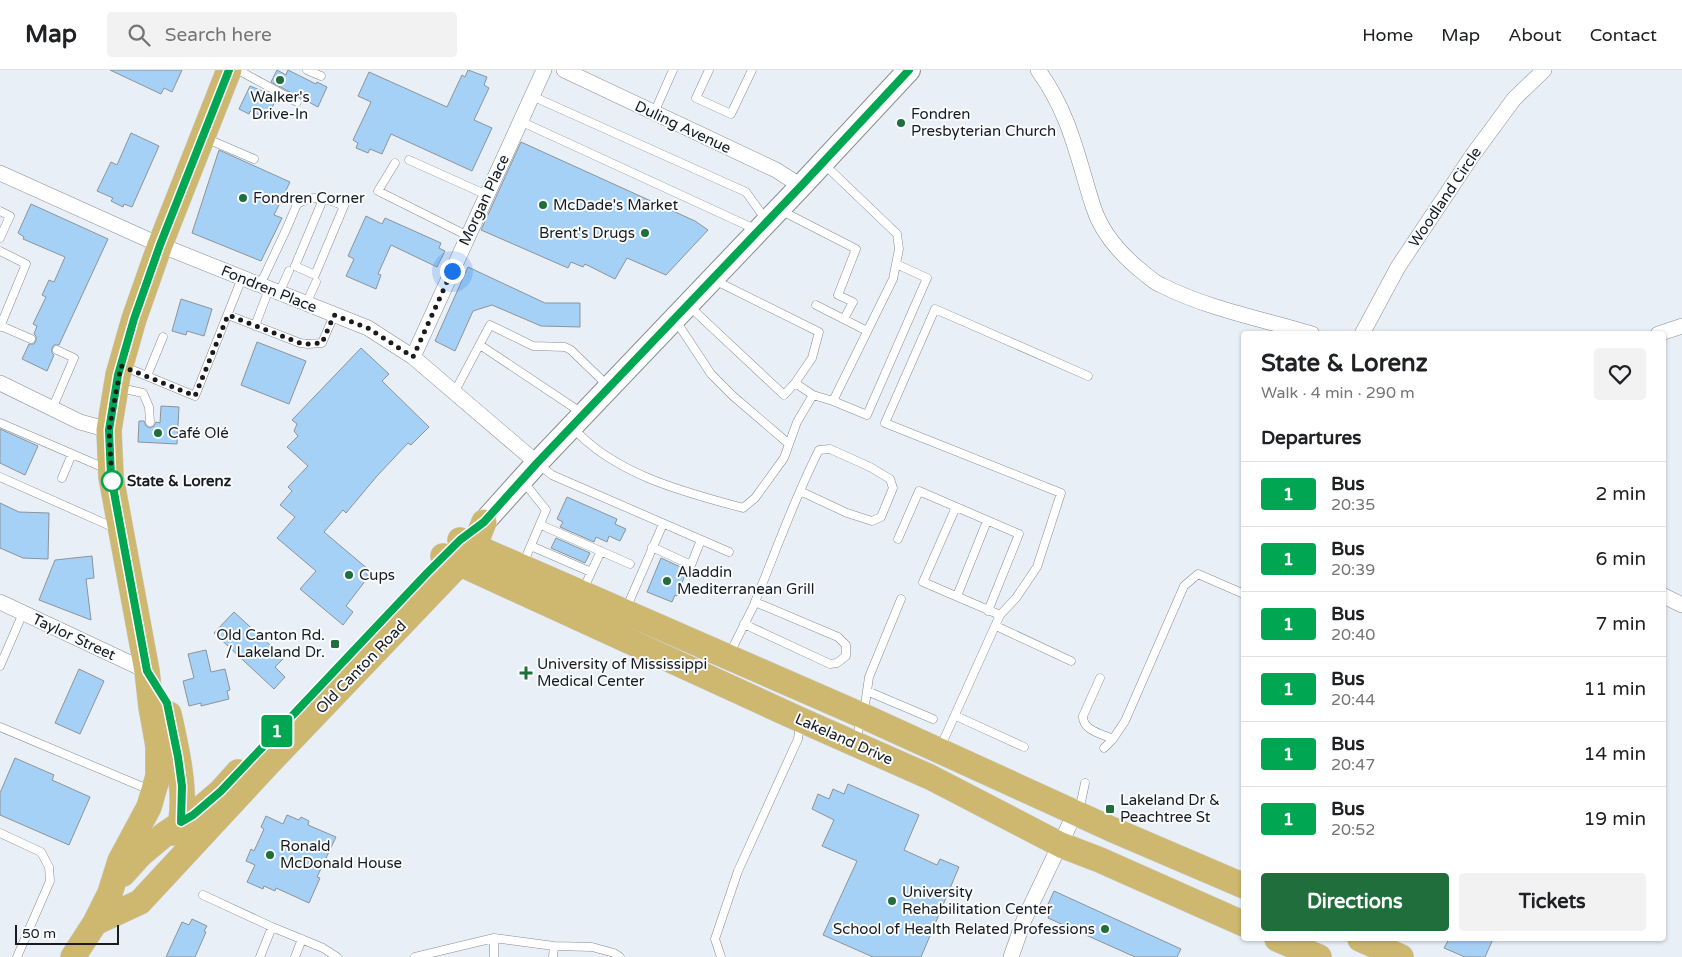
<!DOCTYPE html>
<meta charset="utf-8">
<style>
body{margin:0;font-family:"Varela Round",sans-serif;background:#f2f2f2;color:#202124;height:100vh;display:flex;flex-direction:column;font-size:19px;white-space:nowrap}
*{box-sizing:border-box;margin:0}
p{font-size:16px;color:#757577}
.icon{flex:none;width:28px;height:28px;fill:none;stroke:currentColor;stroke-width:2;stroke-linecap:round;stroke-linejoin:round}
.map{position:relative;flex:1;overflow:hidden}
.sheet{position:absolute;left:1241px;top:261px;width:425px;height:610px;display:flex;flex-direction:column;background:#fff;border-radius:5px;box-shadow:0 1px 4px #0004}
.sheet>*{flex:none}
.badge{padding:0 10px;border-radius:4px;font-size:18px;line-height:32px}
.scale{position:absolute;left:15px;bottom:12px;width:104px;box-sizing:border-box;padding-left:5px;border:2px solid #191b1e;border-top:0;font-size:14px;line-height:18px;white-space:nowrap;color:#191b1e;-webkit-text-stroke:4px #f9fcff;paint-order:stroke}
.you{position:absolute;width:25px;height:25px;margin:-12px;border:4px solid #fff;border-radius:50%;background:#1a73e8;box-shadow:0 0 0 8px #1a73e833}
.map>.badge{position:absolute;translate:-50% -50%;box-shadow:0 0 0 2px #fff}
h2{padding:0 20px;font-size:19px;line-height:45px}
.round{display:grid;place-items:center;flex:none;width:52px;height:52px;border-radius:5px;background:#f2f2f2}
.head{display:flex;align-items:center;justify-content:space-between;height:85px;padding:0 20px}
h1{font-size:24px;font-weight:700;line-height:38px}
.button{display:flex;gap:10px;margin-top:auto;padding:10px 20px}
.button a{flex:1;height:58px;border-radius:5px;background:#216e3d;color:#fff;font-size:20px;font-weight:700;line-height:58px;text-align:center}
.button a+a{background:#f2f2f2;color:#202124}
ul{padding:0;list-style:none}
li{display:flex;align-items:center;gap:15px;height:65px;padding:0 20px;border-top:1px solid #e0e0e0}
li div{flex:1}
li b{display:block;font-size:19px}
li em{font-style:normal}
li .badge{min-width:55px;font-weight:700;text-align:center}
header{display:flex;align-items:center;gap:30px;box-sizing:border-box;height:70px;padding:0 25px;background:#fff;border-bottom:1px solid #e0e0e0}
header strong{font-size:24px}
nav{display:flex;gap:28px;margin-inline-start:auto;font-size:18px}
.search{width:350px;height:45px;background:#f2f2f2;display:flex;align-items:center;gap:12px;box-sizing:border-box;padding:0 18px;border-radius:5px;color:#757577;font-size:19px}
.map>svg:first-child{display:block}
</style>
<header>
<strong>Map</strong>
<div class="search"><svg class="icon" aria-label="search" viewBox="0 0 24 24"><circle cx="10" cy="10" r="6"/><path d="M15 15l6 6"/></svg>Search here</div>
<nav><a>Home</a><a>Map</a><a>About</a><a>Contact</a></nav>
</header>
<div class="map">
<svg width="1682" height="887" viewBox="0 0 1682 887">
<rect width="100%" height="100%" fill="#e8eff6"/>
<path fill="#a6d1f6" stroke="#8d9399" d="M110 0H182L172 22 164 18 161 24Z
M277 0 286 5 288 0 316 14 317 12 327 17 318 37 271 12Z
M468 0 487 7 484 15 489 18 474 50 492 58 472 101 391 64 382 84 370 79 368 83 356 78 358 73 353 70 371 32 358 26 369 2 447 37 462 5 465 7Z
M250 16 277 27 267 48 250 41 249 44 239 39Z
M131 63 159 76 132 137 124 134 123 137 111 131 113 128 97 121 111 92 117 95Z
M521 72 695 151 708 160 666 205 627 188 615 209 585 194 583 197 571 192 568 198 481 160Z
M219 80 290 112 274 145 282 148 261 191 192 163Z
M31 134 108 169 59 275H54L52 278V283L54 285 47 301 22 289 29 274H34L36 271V266L34 264 37 256 33 254 46 227 42 225 49 210 54 212 65 187 23 169 24 167 18 163Z
M366 146 382 154 385 148 441 173 439 178 445 181 437 197 391 175 378 204 381 205 376 219 346 206 354 189 348 186Z
M468 197 545 233H580V257L541 256 492 235 473 241 455 281 435 271Z
M181 229 212 239 204 266 187 261 186 265 172 261Z
M257 272 306 291 289 334 241 315Z
M361 278 389 304 382 311 429 357 411 375 408 373 377 406 346 443 343 440 324 462 369 500 366 504 369 506 346 536 353 542 343 555 300 519 316 501 277 468 295 447 280 435 292 421 288 417 308 396 287 377 298 366 294 361 297 354 292 350Z
M161 336 179 337 177 374 138 372 139 351H144L146 356 150 358 154 356 156 352 160 353Z
M0 359 38 376 25 405 0 393Z
M567 427 617 449 615 454 626 459 620 471 609 466 607 472 596 467 594 472 560 457 563 452 557 449Z
M0 433 19 442 49 443 48 489 23 488 0 478Z
M556 468 590 483 585 493 551 478Z
M92 486 94 508 86 509 91 550 39 530 55 490Z
M661 488 687 500 677 526 675 525 672 532 647 522Z
M234 542 284 588 275 597 285 607 274 619 214 563Z
M206 580 211 602 225 599 230 620 227 621 229 629 201 636V633L189 636 183 611 194 608 188 584Z
M79 599 104 611 80 664 55 653Z
M15 688 54 705 52 710 90 727 69 775 0 745V723Z
M848 714 919 745 904 780 937 795 940 789 959 797 921 887H873L823 865 857 791 822 776 834 750 812 739 818 724 829 729 833 719 844 724Z
M287 745 299 750 301 747 309 751 308 755 336 767 317 807 320 808 309 833 276 818 275 821 264 816 263 819 247 812 255 795 246 791 251 779 254 781 264 759 261 757 266 746 283 754Z
M1054 821 1181 879 1177 887H1135L1048 848 1050 843 1045 841Z
M192 849 207 856 204 861 206 862 195 887H166L182 852 189 855Z
M1449 869H1493L1485 887H1465L1444 878Z"/>
<g fill="none" stroke-linecap="round" stroke-linejoin="round">
<g stroke="#888e94" stroke-width="9">
<path id="lane" d="M238 0 297 32
M307 0 321 6
M709 0 696 28 731 44 752 0
M532 26 746 122 766 150
M654 43 673 0
M520 51 757 160
M205 68 254 89
M409 90 487 125
M395 93 378 121 468 166
M780 140 856 179 838 225 853 232 844 249
M0 141 10 146 0 168
M0 181 26 194 0 257
M260 215 286 160 297 134C316 123 325 128 344 136L315 205 295 196 324 127
M279 223 289 201
M306 234 316 212
M816 235 867 261
M689 236 784 325 795 313 812 288 819 262 714 210
M228 245 300 273 308 274 322 273 334 245
M676 251 711 304 733 326 789 374
M1 256 31 269
M255 256 269 219
M480 275 582 343
M125 297 195 326 242 208
M147 306 163 267
M795 313 813 325
M120 318 143 323 149 337 150 352
M454 323 490 255 533 276 565 277 571 280 608 316
M833 331 867 345 927 208 896 194
M52 339 74 288 57 280
M0 353 107 399
M573 358C616 405 684 422 743 438L755 428 784 388 797 352 813 325 833 331 893 209 899 179 897 164 825 95
M538 394 552 405 729 482
M0 407 115 458
M62 408 72 384
M523 411 546 440 523 494
M541 455 630 494
M898 469 919 421 1019 464 988 541
M531 476 591 502
M652 477 691 495 701 470
M583 520 601 481
M957 526 987 451
M626 539 663 454
M1000 545 1016 528 1037 497 1061 423 885 353 935 239 1088 306
M744 554 830 594 837 593 846 586V575L838 567 755 532
M996 556 1071 591
M730 583 754 535 755 532C776 481 794 429 819 380L830 379 870 397 890 409 893 418 881 447 872 451 847 443 800 421
M0 596 23 543
M1100 608 1083 646C1082 660 1102 664 1113 669
M867 621 933 649
M956 646 1024 677
M0 657 150 720
M856 669 865 635 869 607 901 529
M940 678 1000 545 923 512 956 437
M1104 678 1113 669 1125 651 1184 516 1198 504 1244 524
M1077 739 1081 732 1085 713
M0 763 41 782 49 797 50 811 17 887
M203 825 272 857
M260 887 272 857 323 878 337 887
M295 887 302 869
M415 887 494 868 554 876 592 877 614 883 620 887
M494 887V868
M553 887 554 876
M721 887 715 869 738 801 798 669 800 655"/>
</g>
<g stroke="#888e94" stroke-width="16">
<path id="street" d="M564 0 776 100 801 116
M1038 0C1070 44 1077 86 1093 136 1102 165 1122 186 1145 204 1150 208 1155 213 1161 215 1208 239 1262 249 1312 264
M0 103 160 175 368 258 413 287 537 393
M1362 264 1398 197 1472 86 1514 29 1544 0
M1658 264 1682 256
M413 287 544 0
M0 313 80 352 109 360
M1664 526 1682 535
M0 532 147 601
M1011 887 1024 850 1075 743"/>
</g>
<g stroke="#888e94" stroke-width="24">
<path id="secondary" d="M484 452 537 393 801 116 909 0"/>
</g>
<g stroke="#cccdce" stroke-width="26">
<path id="primary" d="M460 470 861 645 1111 759 1244 816
M443 486 801 650 930 707 1061 775 1100 790 1244 854
M169 644C176 675 186 719 181 750 180 755 176 759 173 763
M123 804 140 785 165 764 193 745 221 721 238 702
M95 853 140 832 269 693 459 494 474 477 484 452
M1277 869 1319 887
M1360 869 1401 887
M73 887 95 853 110 823 120 791 149 737 158 706V676L151 637 147 601 111 407 109 360 118 305 134 249 160 175 229 0"/>
</g>
<use href="#lane" stroke="#fff" stroke-width="8"/>
<use href="#street" stroke="#fff" stroke-width="15"/>
<use href="#secondary" stroke="#fff" stroke-width="22"/>
<use href="#primary" stroke="#ceb870" stroke-width="25"/>
</g>
<g fill="none" stroke-linecap="round" stroke-linejoin="round">
<g stroke="#fff" stroke-width="11">
<path id="line" d="M229 0 160 175 134 249 118 305 109 360 111 406 147 601 167 633 178 687 182 716 181 752 193 745 221 721 427 503 460 470 484 452 537 393 801 116 909 0"/>
</g>
<use href="#line" stroke="#00a651" stroke-width="8"/>
<path stroke="#191b1e" stroke-width="5" stroke-dasharray="0 9" d="M112 411 109 360 121 296 195 326 228 245 300 273 308 274 322 273 334 245 368 258 413 287 452 201"/>
</g>
<g fill="#216e3d" stroke="#f9fcff" stroke-width="2">
<circle cx="280" cy="10" r="5"/>
<circle cx="901" cy="53" r="5"/>
<circle cx="243" cy="128" r="5"/>
<circle cx="543" cy="135" r="5"/>
<circle cx="645" cy="163" r="5"/>
<circle cx="158" cy="363" r="5"/>
<circle cx="349" cy="505" r="5"/>
<circle cx="667" cy="511" r="5"/>
<rect x="330" y="569" width="10" height="10" rx="2.5"/>
<path d="M523.5 595.5h5v5h5v5h-5v5h-5v-5h-5v-5h5z"/>
<rect x="1105" y="734" width="10" height="10" rx="2.5"/>
<circle cx="270" cy="785" r="5"/>
<circle cx="892" cy="831" r="5"/>
<circle cx="1105" cy="859" r="5"/>
</g>
<circle fill="#fff" stroke="#00a651" stroke-width="2.5" cx="112" cy="411" r="10"/>
<g text-anchor="middle" stroke-width="4" stroke-linejoin="round" paint-order="stroke">
<g font-size="15" fill="#191b1e" stroke="#f9fcff" text-anchor="start">
<text x="280" y="32" text-anchor="middle">Walker's<tspan x="280" dy="17">Drive-In</tspan></text>
<text x="911" y="49">Fondren<tspan x="911" dy="17">Presbyterian Church</tspan></text>
<text x="253" y="133">Fondren Corner</text>
<text x="553" y="140">McDade's Market</text>
<text x="635" y="168" text-anchor="end">Brent's Drugs</text>
<text x="168" y="368">Café Olé</text>
<text x="677" y="507">Aladdin<tspan x="677" dy="17">Mediterranean Grill</tspan></text>
<text x="359" y="510">Cups</text>
<text x="325" y="570" text-anchor="end">Old Canton Rd.<tspan x="325" dy="17">/ Lakeland Dr.</tspan></text>
<text x="537" y="599">University of Mississippi<tspan x="537" dy="17">Medical Center</tspan></text>
<text x="1120" y="735">Lakeland Dr &amp;<tspan x="1120" dy="17">Peachtree St</tspan></text>
<text x="280" y="781">Ronald<tspan x="280" dy="17">McDonald House</tspan></text>
<text x="902" y="827">University<tspan x="902" dy="17">Rehabilitation Center</tspan></text>
<text x="1095" y="864" text-anchor="end">School of Health Related Professions</text>
</g>
<g font-size="15" fill="#191b1e" stroke="#f9fcff">
<text transform="translate(683 57) rotate(25)" y="5">Duling Avenue</text>
<text transform="translate(1445 127) rotate(-56)" y="5">Woodland Circle</text>
<text transform="translate(484 130) rotate(-65)" y="5">Morgan Place</text>
<text transform="translate(269 219) rotate(22)" y="5">Fondren Place</text>
<text transform="translate(74 567) rotate(25)" y="5">Taylor Street</text>
<text transform="translate(361 597) rotate(-46)" y="5">Old Canton Road</text>
<text transform="translate(844 669) rotate(24)" y="5">Lakeland Drive</text>
</g>
<g font-size="15" font-weight="bold" fill="#191b1e" stroke="#f9fcff" text-anchor="start">
<text x="127" y="416">State &amp; Lorenz</text>
</g>
</g>
</svg>
<div class="scale">50 m</div>
<div class="you" style="left:452px;top:201px"></div>
<b class="badge" style="left:277px;top:661px;background:#00a651;color:#fff">1</b>
<section class="sheet">
<div class="head"><div><h1>State &amp; Lorenz</h1><p>Walk · 4 min · 290 m</p></div><a class="round"><svg class="icon" aria-label="heart" viewBox="0 0 24 24"><path d="M12 20l-8-8c-3-5 5-10 8-4 3-6 11-1 8 4z"/></svg></a></div>
<h2>Departures</h2>
<ul>
<li><span class="badge" style="background:#00a651;color:#fff">1</span><div><b>Bus</b><p>20:35</p></div><em>2 min</em></li>
<li><span class="badge" style="background:#00a651;color:#fff">1</span><div><b>Bus</b><p>20:39</p></div><em>6 min</em></li>
<li><span class="badge" style="background:#00a651;color:#fff">1</span><div><b>Bus</b><p>20:40</p></div><em>7 min</em></li>
<li><span class="badge" style="background:#00a651;color:#fff">1</span><div><b>Bus</b><p>20:44</p></div><em>11 min</em></li>
<li><span class="badge" style="background:#00a651;color:#fff">1</span><div><b>Bus</b><p>20:47</p></div><em>14 min</em></li>
<li><span class="badge" style="background:#00a651;color:#fff">1</span><div><b>Bus</b><p>20:52</p></div><em>19 min</em></li>
</ul>
<div class="button"><a>Directions</a><a>Tickets</a></div>
</section>
</div>
